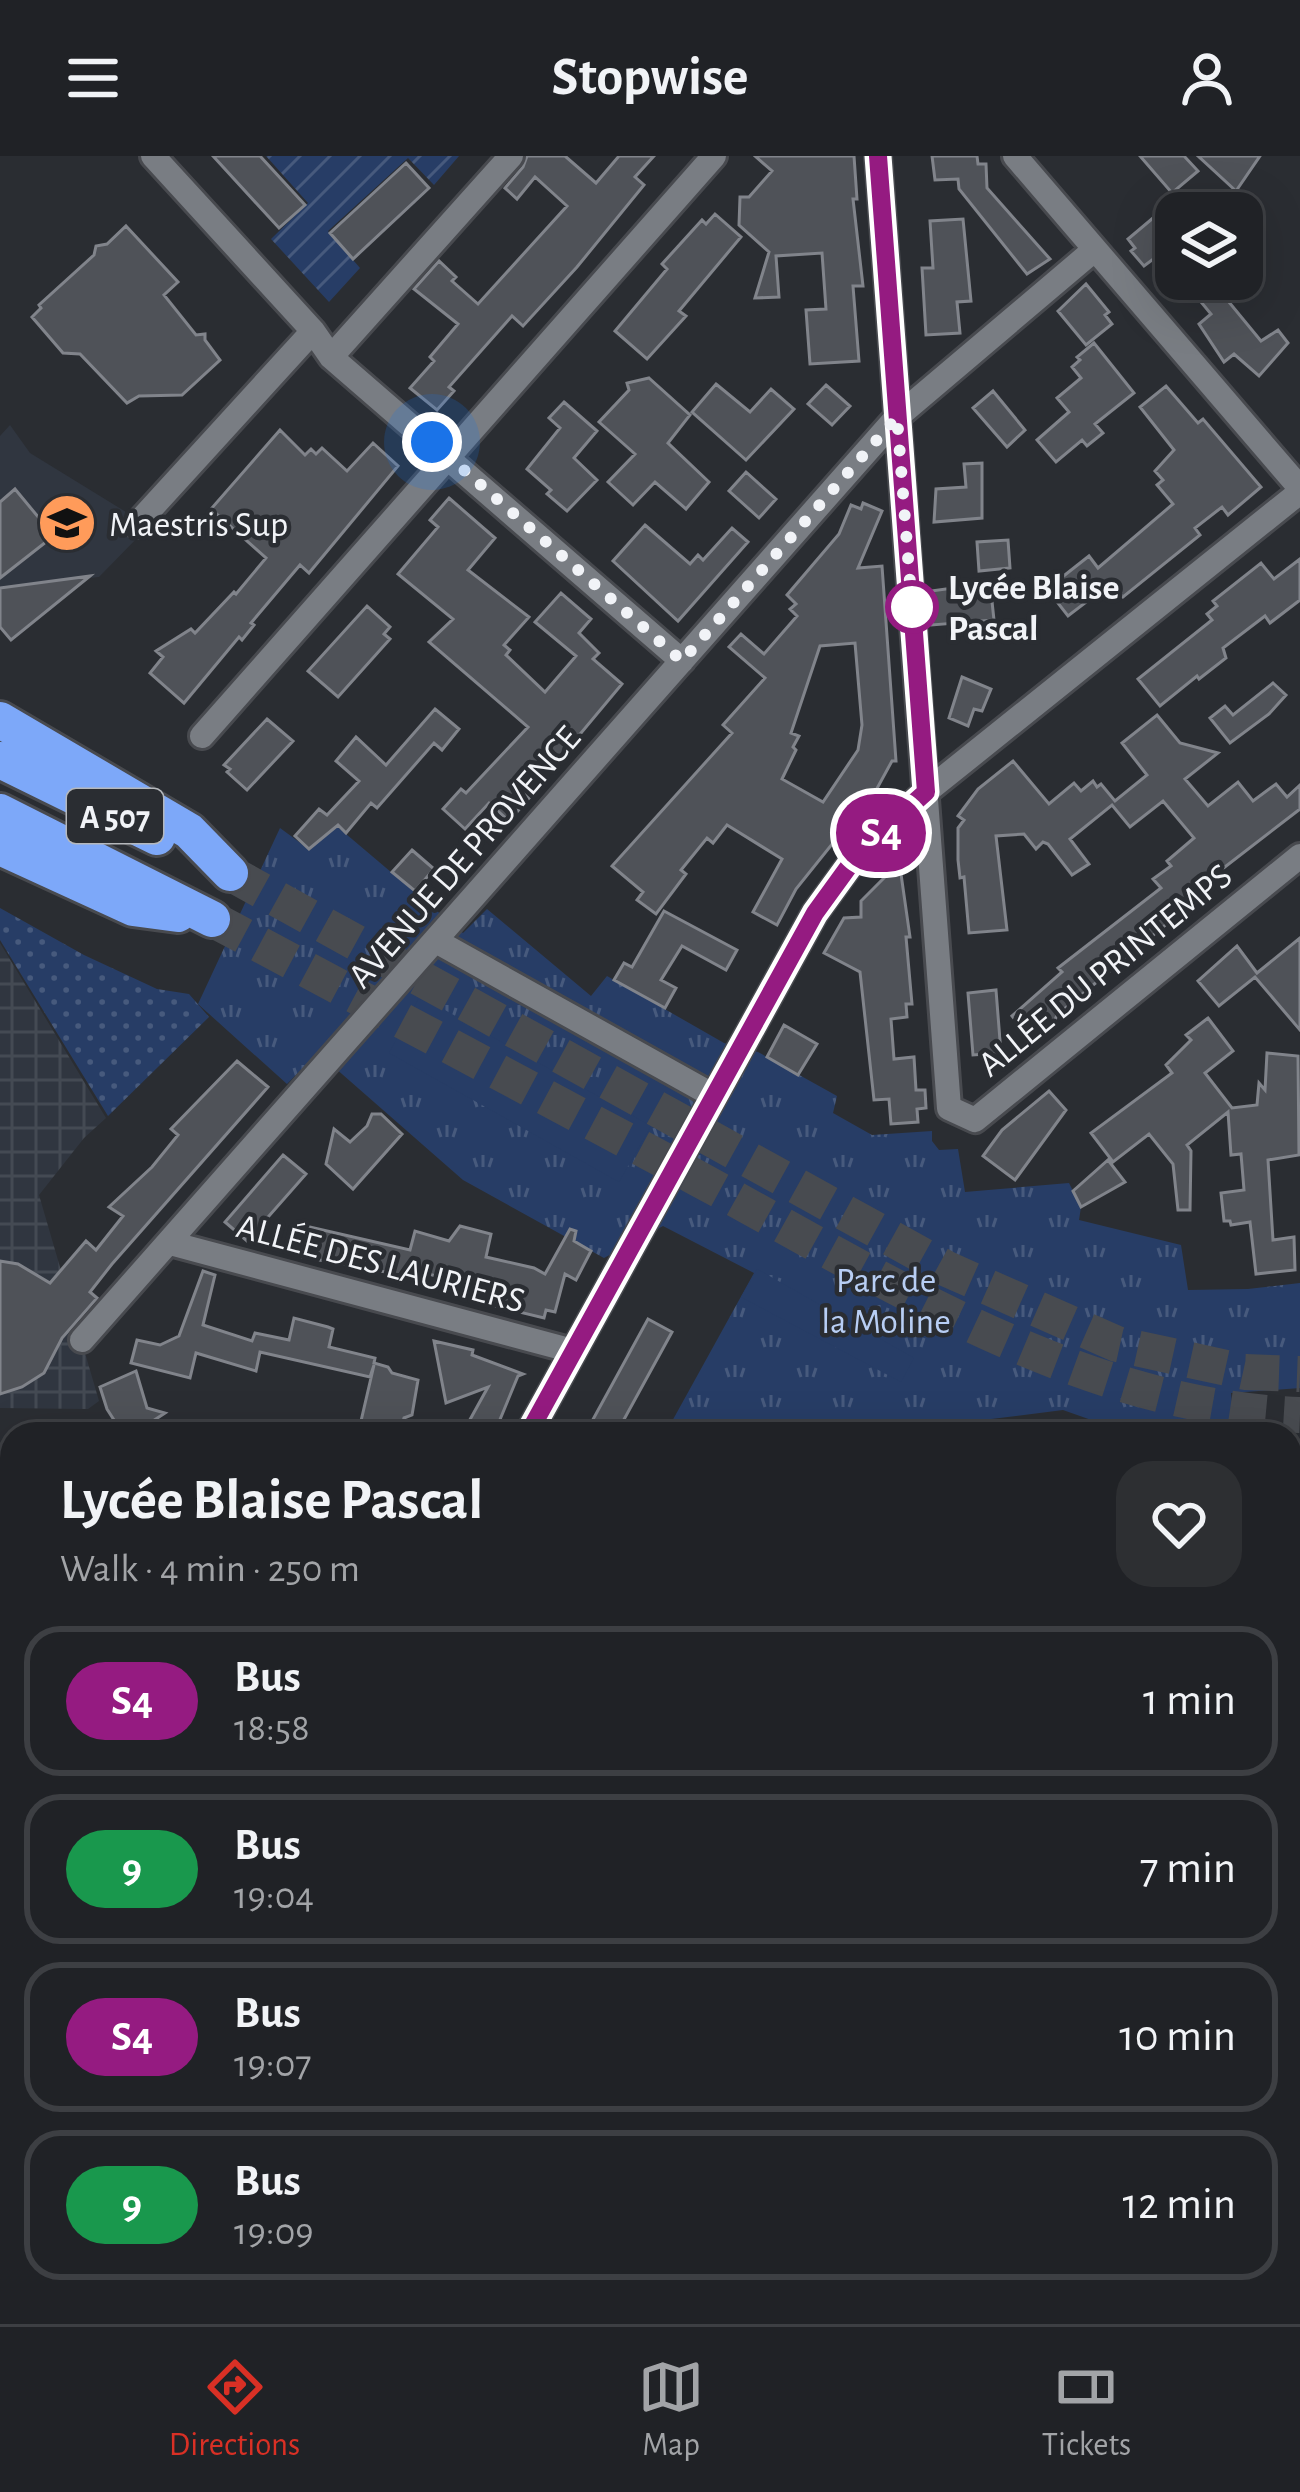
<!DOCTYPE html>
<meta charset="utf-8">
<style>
body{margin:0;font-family:"Alegreya Sans",sans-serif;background:#2d2f32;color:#f1f3f6;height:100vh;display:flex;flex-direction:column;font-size:45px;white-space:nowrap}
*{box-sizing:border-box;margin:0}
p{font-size:39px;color:#a2a4a7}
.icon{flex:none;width:66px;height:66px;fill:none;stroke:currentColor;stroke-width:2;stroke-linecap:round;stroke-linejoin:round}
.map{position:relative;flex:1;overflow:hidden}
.sheet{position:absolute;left:0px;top:1266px;width:1302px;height:903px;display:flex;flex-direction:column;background:#202226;border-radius:36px 36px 0 0;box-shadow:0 12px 48px #0002,0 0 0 3px #3d3f43}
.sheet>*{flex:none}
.badge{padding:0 24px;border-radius:39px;font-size:42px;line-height:78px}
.tools{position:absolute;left:1155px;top:36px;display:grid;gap:24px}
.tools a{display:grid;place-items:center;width:108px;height:108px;border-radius:24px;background:#202226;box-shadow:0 12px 48px #0002,0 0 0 3px #3d3f43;font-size:60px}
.you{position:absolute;width:60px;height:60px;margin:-30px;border:9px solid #fff;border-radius:50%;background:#1a73e8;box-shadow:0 0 0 18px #1a73e833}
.map>.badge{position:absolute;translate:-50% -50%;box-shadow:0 0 0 6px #fff}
.round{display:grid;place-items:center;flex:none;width:126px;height:126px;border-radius:36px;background:#2d2f32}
.summary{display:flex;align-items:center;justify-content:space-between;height:204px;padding:0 60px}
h1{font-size:57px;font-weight:700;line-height:90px}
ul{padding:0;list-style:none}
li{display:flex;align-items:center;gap:36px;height:150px;margin:0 24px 18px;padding:0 36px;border:6px solid #3d3f43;border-radius:36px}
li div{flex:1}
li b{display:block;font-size:45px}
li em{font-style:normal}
li .badge{min-width:132px;font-weight:700;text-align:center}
header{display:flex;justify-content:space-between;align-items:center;height:156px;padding:0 60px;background:#202226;font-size:54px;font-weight:700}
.dock{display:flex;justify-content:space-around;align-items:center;height:168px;border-top:3px solid #3d3f43;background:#202226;font-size:33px;color:#a2a4a7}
.dock a{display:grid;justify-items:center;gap:6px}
.dock .on{color:#d93025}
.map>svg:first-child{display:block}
</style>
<header><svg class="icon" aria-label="menu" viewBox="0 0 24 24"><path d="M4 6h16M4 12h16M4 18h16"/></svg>Stopwise<svg class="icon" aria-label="person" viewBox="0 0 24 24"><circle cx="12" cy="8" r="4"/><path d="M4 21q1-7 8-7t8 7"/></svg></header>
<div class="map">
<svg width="1300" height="2168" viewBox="0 0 1300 2168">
<defs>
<pattern id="industrial-grid" width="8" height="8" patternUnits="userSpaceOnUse" patternTransform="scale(3)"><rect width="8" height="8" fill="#303640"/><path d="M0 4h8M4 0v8" fill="none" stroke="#444a53"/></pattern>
<pattern id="grass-dots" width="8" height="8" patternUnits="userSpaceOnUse" patternTransform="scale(3)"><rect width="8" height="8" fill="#273d66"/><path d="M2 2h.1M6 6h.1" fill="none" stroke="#475a7d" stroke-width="1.8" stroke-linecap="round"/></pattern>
<pattern id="park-tufts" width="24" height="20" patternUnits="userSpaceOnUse" patternTransform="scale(3)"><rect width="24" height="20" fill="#273d66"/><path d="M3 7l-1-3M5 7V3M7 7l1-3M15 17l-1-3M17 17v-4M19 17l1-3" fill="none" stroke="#475a7d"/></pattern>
<pattern id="garden-furrows" width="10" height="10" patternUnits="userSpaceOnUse" patternTransform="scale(3)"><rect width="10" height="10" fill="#273d66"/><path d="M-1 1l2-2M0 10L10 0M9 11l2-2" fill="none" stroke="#475a7d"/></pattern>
</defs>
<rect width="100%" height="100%" fill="#2a2d32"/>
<path fill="#303640" d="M10 269 30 297 126 356 140 379 99 421 44 427 0 460V280Z"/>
<path fill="url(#industrial-grid)" d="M0 787 106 962 84 982 39 1039 99 1245 88 1253 0 1252Z"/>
<path fill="url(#grass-dots)" d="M0 752 84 799 157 833 189 838 209 861 108 960 0 784Z"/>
<path fill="url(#park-tufts)" d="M333 667 463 777 487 753 591 840 607 820 724 887 758 896 837 940 833 957 872 979 932 975V985L939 994 958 993 965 1036 1069 1027 1081 1051 1079 1064 1181 1089 1188 1134 1248 1133 1300 1127V1232L1231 1237 1235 1278H1131L1063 1254 991 1263 961 1278H853L849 1272 838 1278H665L754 1117 663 1070 604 1102 463 1024 318 897 287 928 198 848 280 672 310 694Z"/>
<path fill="url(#garden-furrows)" d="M266 0H459L434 29 408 2 328 75 360 112 329 146 271 83 308 47Z"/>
<path fill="#273d66" d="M420 840 651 970 619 1026 389 897Z
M757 1113 914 1202 901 1226 741 1141Z
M778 2157H942L936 2168H800Z"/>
<path fill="#4f5258" stroke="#81848b" stroke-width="3" fill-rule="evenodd" d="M213 0H260L305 49 279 72Z
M527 0H565L596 27 619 0H654L635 21 644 29 577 111 523 170 512 160 449 231 454 235 437 254 410 232 434 205 430 201 458 168 414 133 439 105 456 121 452 125 478 148 567 50 535 21 517 43 505 32 523 11Z
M755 0H854L857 43H853L863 130H853L859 205 810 208 806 154 826 153 822 97 776 100 779 141 755 142 769 96 739 69 740 41H749L772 15Z
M932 0H977L978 8H986L987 32 1050 103 1027 118 959 33 958 23 935 24Z
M1140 0H1184L1198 15 1172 37Z
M1198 0H1260L1236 35Z
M406 7 429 32 353 103 330 77Z
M1159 57 1176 78V124L1156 101 1144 110 1131 95 1135 92 1128 83Z
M715 58 741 81 679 155 686 160 647 203 615 175 667 113 662 108 702 64 706 68Z
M963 63 971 145 957 146 960 177 926 179 922 112H933L930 65Z
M126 70 178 126 164 139 196 179 205 178V184L220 204 182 239 139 240 127 247 80 198 63 197 32 161 41 152 39 149 94 99 96 90 107 88Z
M1182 123H1210L1261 185 1278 174 1288 187 1259 220 1234 198 1224 206 1199 168 1211 158Z
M1086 128 1109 156 1105 159 1112 168 1086 189 1058 155Z
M1094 187 1134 237 1095 268 1103 277 1087 290 1082 284 1056 306 1037 284 1069 256 1057 242 1081 222 1072 211 1080 204 1077 201Z
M649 222 690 259 668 287 709 326 686 353 655 326 633 349 608 326 635 298 599 266 629 234 627 227Z
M716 228 750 256 771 233 794 253 746 304 692 256Z
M826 229 850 250 832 269 808 248Z
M1166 230 1198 267 1203 263 1261 331 1228 359 1222 351 1195 372 1200 379 1123 441 1111 427 1068 460 1047 433 1089 400 1098 412 1173 348 1157 329 1163 324 1155 315 1174 294 1140 251Z
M993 235 1025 274 1007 291 973 252Z
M564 246 597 275 574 302 597 324 567 355 547 338 551 334 527 313 560 272 549 262Z
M280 274 305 299 311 293 316 298 322 292 347 315 373 287 398 310 309 417 300 409 251 467 254 469 242 484 239 481 184 547 150 517 163 501 156 495 191 473 195 477 234 436 236 438 266 402 211 353Z
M982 307V362L934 366 936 333 966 331 964 308Z
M746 316 776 343 759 362 729 335Z
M15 333 39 362 53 351 71 374 56 387 51 382 0 422V346Z
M449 342 495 382 468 414 529 461 504 489 510 494 506 499 545 536 576 500 535 466 561 437 591 463 579 477 599 497 593 503 622 528 566 595 557 604 553 600 522 635 529 642 509 665 489 647 465 673 443 653 461 633 466 637 528 571 429 486 453 463 398 418 438 371 430 364Z
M863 347 882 355 858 412 882 410 896 605H892L863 658 860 656 856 664 853 662 796 733 777 769 753 756 782 703 727 669 713 687 707 682 681 714 686 718 656 758 637 744 643 736 612 710 732 577 723 569 765 522 729 491 741 478 764 498 797 460 790 453 796 448 787 439 839 378 851 349 861 353ZM855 487 862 569 858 594 823 646 782 623 796 594 793 591 799 580 791 577 820 490Z
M645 369 690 408 698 399 703 404 732 372 748 386 678 465 613 405Z
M1008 384 1010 412 979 415 977 386Z
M1300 403V444L1270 467 1265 460 1223 492 1226 502 1199 523 1197 520 1160 550 1138 523 1212 464 1207 458 1217 450 1213 445 1261 407 1274 423Z
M90 420 11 484 0 471V432Z
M990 427 994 464 932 469 931 435Z
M367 450 390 471 384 478 390 483 338 541 308 515Z
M962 521 991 533 982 555 974 553 968 570 949 562Z
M1273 527 1286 539 1269 558 1230 587 1210 562 1225 550 1233 559Z
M435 553 459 573 442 594 434 587 377 652 371 647 346 677 338 669 309 693 295 680 319 653 327 659 359 625 336 605 356 581 386 609Z
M1157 559 1180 587 1218 597 1185 623 1208 650 1238 626 1253 645 1276 628 1287 641 1300 629V653L1186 741 1192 747 1057 859 1052 871 1034 886 1012 860 1062 816 1058 812 1161 732 1153 723 1171 710 1167 705 1194 682 1163 645 1130 671 1112 649 1070 683 1089 708 1072 719 1048 688 1043 686 1036 693 1024 678 996 680 1007 774 969 777 964 721 960 722 958 704V672L964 664 958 660 978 633 1013 605 1049 648 1074 627 1081 635 1093 625 1097 631 1101 628 1115 645 1147 619 1122 587Z
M267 563 293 585 247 634 227 616 230 613 224 609Z
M412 694 434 713 415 735 392 716Z
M901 718 910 781H906L912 848H906L907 861 891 863 894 903 914 901 916 934H925L926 952 917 953 918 966 891 968 889 943 874 944 860 816 824 797 844 762 861 761V745L887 719Z
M664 755 737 794 726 814 682 790 661 824 676 832 665 852 614 824 624 807 632 811Z
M1300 782V874L1255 821 1219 850 1198 825 1237 790 1257 817Z
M996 834 1001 897 973 899 968 837Z
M1208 862 1233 895 1205 917 1232 952 1257 949 1259 927 1265 934 1267 897 1298 900 1299 999 1268 1004 1273 1084 1294 1081 1295 1114 1256 1118 1250 1066 1231 1069 1230 1065H1224L1221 1037 1244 1034 1241 998 1231 999 1228 956 1187 989 1191 995 1190 1054H1178L1173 1008 1149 978 1113 1006 1091 977 1172 917 1166 909 1191 884 1186 879Z
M784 869 817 888 798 919 767 901Z
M237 905 268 931 112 1108 90 1136 97 1142 62 1182 44 1217 22 1231 0 1238V1105L18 1108 50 1127 86 1085 96 1094 123 1060 109 1051 152 1011 178 979 171 973Z
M1049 935 1066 954 1015 1024 983 1000 1002 974Z
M372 958H381L402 978 353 1033 326 1008 334 973 350 986 367 970Z
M283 999 306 1018 247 1085 225 1066Z
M1108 1004 1125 1026 1081 1051 1073 1035Z
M460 1070 491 1078 486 1101 534 1112 545 1118 570 1073 576 1075 574 1085 591 1095 576 1124 565 1118 555 1156 546 1154 544 1162 495 1150 500 1130 462 1121 460 1127 415 1114 413 1121 303 1101 310 1071 410 1094 415 1075 449 1085Z
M203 1115 215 1119 203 1169 252 1185 255 1177 289 1184 294 1162 328 1171 333 1173 329 1191 375 1202 374 1207 388 1211 392 1217 418 1224 412 1259 404 1262 400 1278H358L374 1209 370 1221 260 1196 256 1215 196 1197 190 1222 131 1207 137 1184 160 1189 179 1180Z
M648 1163 672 1176 616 1278H585Z
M434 1185 473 1194 472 1199 523 1218 518 1220 494 1278H462L488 1231 446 1247Z
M136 1215 147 1252 165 1257 133 1278H123L107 1253 100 1231Z"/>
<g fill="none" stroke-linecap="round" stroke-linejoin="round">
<path stroke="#484b50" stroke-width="36" stroke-dasharray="36 18" stroke-linecap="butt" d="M230 717 947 1113 1117 1188 1245 1216 1300 1218
M212 763C373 849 534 935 695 1021 884 1123 1079 1251 1300 1259"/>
<g stroke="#484a4f" stroke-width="30">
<path id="minor" d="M153 0 313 175 331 201 682 505
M878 0 949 952 975 964 1300 700
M1015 0 1300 332
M331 201 511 0
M136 369 313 175
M202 580 714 0
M436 785 714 940
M170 1087 573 1195
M82 1184 897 261 1094 94
M528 1278 815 757 860 695 926 636 1300 336
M1290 1498 1300 1490
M1290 1888 1300 1871
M1290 1999 1300 2006
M687 2157 708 2168
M216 2168 227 2157
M954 2168 960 2157"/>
</g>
<g stroke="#484a4f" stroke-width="36">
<path id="tertiary" d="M0 1822 12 1839
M13 2168 15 2157"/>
</g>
<g stroke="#484a4f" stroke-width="42">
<path id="motorway" d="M0 564 189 675 230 717
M0 604 157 681
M0 656 212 763
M0 691 133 752 178 758"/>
</g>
<use href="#minor" stroke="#797d83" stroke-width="24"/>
<use href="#tertiary" stroke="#797d83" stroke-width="30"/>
<use href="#motorway" stroke="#7da8f9" stroke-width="36"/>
</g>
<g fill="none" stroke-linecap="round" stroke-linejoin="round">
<g stroke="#fff" stroke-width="27">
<path id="line" d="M528 1278 815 757 860 695 926 636 878 0"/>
</g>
<use href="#line" stroke="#951b81" stroke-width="18"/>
<path stroke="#f1f3f7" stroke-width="12" stroke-dasharray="0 21.6" d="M432 286 682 505 897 261 913 465 912 451"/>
</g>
<defs>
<g id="university-disc" transform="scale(3)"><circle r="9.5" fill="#ff9b5a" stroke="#2a2d32"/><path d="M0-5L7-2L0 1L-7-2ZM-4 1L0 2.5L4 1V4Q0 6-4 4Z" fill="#111"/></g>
</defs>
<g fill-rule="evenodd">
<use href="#university-disc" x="67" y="367"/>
</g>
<circle fill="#fff" stroke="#951b81" stroke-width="6" cx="912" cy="451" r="24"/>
<g text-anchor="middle" stroke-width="9" stroke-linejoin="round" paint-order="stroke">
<rect fill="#2a2d32" stroke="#b5b8bc" stroke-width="3" x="67" y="633" width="96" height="54" rx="9"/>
<g font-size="33" font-weight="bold" fill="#f1f3f7">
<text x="115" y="672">A 507</text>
</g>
<g font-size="36" fill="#f1f3f7" stroke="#2a2d32" text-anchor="start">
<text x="109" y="380">Maestris Sup</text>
</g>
<g font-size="36" font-weight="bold" fill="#f1f3f7" stroke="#2a2d32" text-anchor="start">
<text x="948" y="443">Lycée Blaise<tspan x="948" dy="41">Pascal</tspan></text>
</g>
<g font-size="36" fill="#f1f3f7" stroke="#2a2d32">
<text transform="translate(463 700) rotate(-49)" y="13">AVENUE DE PROVENCE</text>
<text transform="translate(1104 813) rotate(-39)" y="13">ALLÉE DU PRINTEMPS</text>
<text transform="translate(381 1106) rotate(15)" y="13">ALLÉE DES LAURIERS</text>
</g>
<g font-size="36" fill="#b8cef4" stroke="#2a2d32">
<text x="886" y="1136">Parc de<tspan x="886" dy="41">la Moline</tspan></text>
</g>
</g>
</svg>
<div class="tools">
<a><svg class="icon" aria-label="layers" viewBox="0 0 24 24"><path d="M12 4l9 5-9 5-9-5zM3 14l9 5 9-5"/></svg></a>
</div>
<div class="you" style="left:432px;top:286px"></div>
<b class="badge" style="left:881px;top:677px;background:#951b81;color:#fff">S4</b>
<section class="sheet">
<div class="summary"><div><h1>Lycée Blaise Pascal</h1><p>Walk · 4 min · 250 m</p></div><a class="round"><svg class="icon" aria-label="heart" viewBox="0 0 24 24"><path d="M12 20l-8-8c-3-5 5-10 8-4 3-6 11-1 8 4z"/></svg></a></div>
<ul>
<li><span class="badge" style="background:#951b81;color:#fff">S4</span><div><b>Bus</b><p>18:58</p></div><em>1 min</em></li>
<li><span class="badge" style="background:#19984d;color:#fff">9</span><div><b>Bus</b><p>19:04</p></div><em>7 min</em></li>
<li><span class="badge" style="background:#951b81;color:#fff">S4</span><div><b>Bus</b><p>19:07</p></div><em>10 min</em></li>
<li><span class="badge" style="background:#19984d;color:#fff">9</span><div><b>Bus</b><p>19:09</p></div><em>12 min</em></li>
</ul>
</section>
</div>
<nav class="dock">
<a class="on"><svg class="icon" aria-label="directions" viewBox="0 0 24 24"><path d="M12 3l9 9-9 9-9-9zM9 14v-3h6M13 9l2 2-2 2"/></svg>Directions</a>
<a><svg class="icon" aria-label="map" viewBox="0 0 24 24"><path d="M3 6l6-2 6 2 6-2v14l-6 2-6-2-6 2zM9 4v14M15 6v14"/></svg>Map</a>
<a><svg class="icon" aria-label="tickets" viewBox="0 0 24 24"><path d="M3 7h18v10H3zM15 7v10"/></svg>Tickets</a>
</nav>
